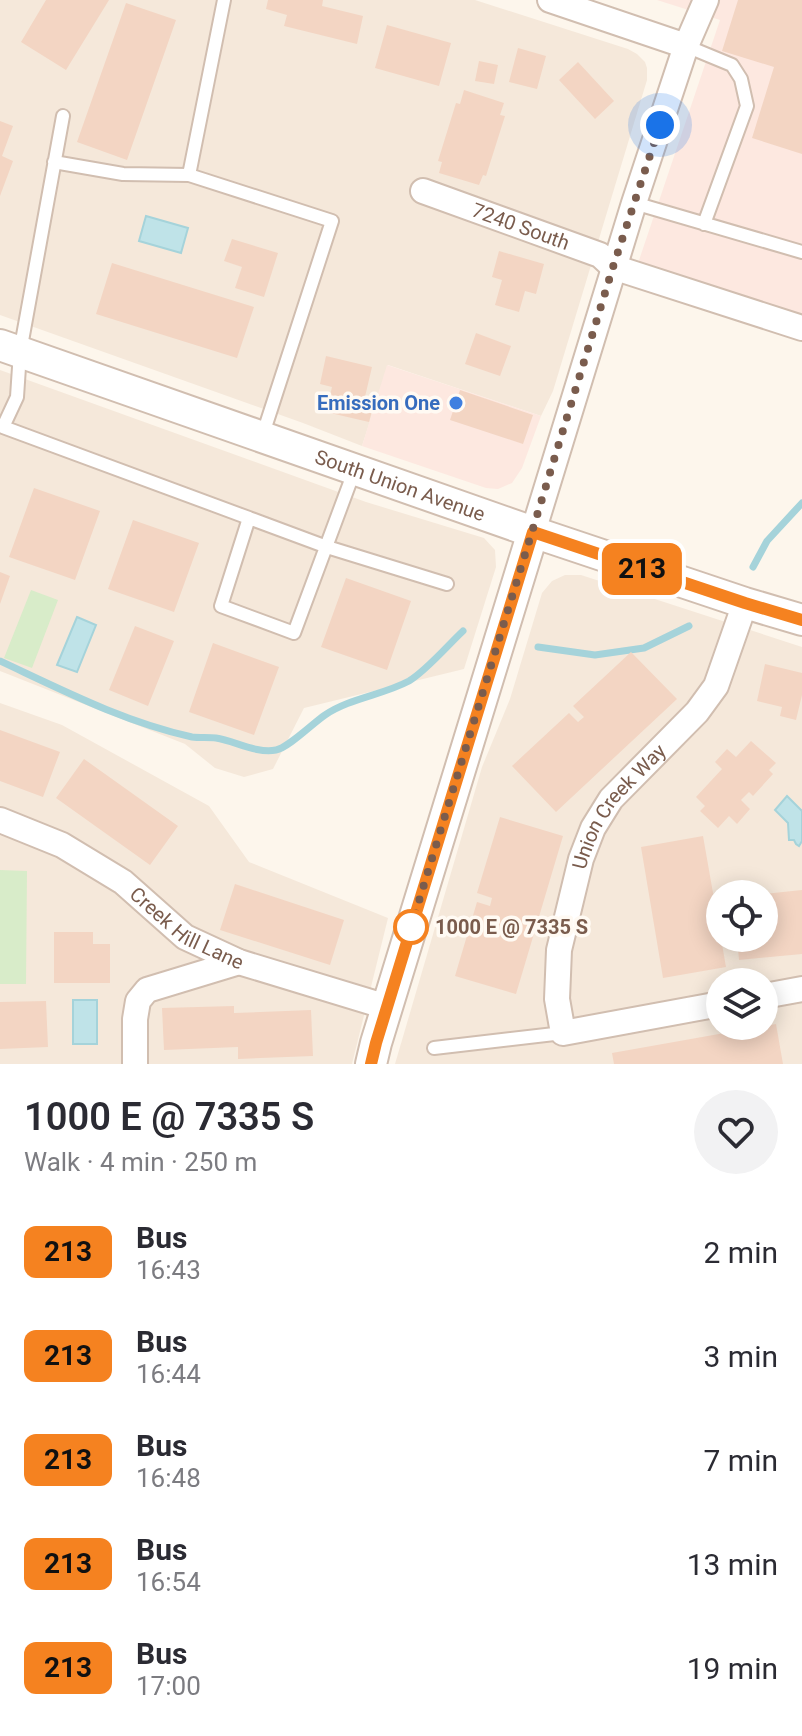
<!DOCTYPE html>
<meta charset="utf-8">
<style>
body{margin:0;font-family:Roboto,sans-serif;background:#f2f2f3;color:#2b2b33;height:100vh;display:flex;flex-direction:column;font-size:30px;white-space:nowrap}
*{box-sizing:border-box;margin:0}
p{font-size:26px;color:#7c7c81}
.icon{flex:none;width:44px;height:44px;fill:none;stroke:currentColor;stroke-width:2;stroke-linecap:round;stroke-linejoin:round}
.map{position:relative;height:1064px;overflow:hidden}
.sheet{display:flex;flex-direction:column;background:#fff;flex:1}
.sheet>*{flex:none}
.badge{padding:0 16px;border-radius:12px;font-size:28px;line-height:52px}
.tools{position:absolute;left:706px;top:880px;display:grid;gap:16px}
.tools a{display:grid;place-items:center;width:72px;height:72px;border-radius:50%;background:#fff;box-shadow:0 4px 20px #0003;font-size:40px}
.you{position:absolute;width:40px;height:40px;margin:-20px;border:6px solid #fff;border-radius:50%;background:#1a73e8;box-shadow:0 0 0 12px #1a73e833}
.map>.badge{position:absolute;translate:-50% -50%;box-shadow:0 0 0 4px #fff}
.round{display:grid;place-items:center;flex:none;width:84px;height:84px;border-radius:42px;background:#f2f2f3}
.head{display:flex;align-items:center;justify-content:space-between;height:136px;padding:0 24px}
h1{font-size:38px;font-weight:600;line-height:60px}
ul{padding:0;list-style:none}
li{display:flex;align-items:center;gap:24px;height:104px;padding:0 24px}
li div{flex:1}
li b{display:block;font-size:30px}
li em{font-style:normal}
li .badge{min-width:88px;font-weight:700;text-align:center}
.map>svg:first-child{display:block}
</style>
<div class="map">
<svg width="802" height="1064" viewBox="0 0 802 1064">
<rect width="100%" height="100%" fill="#fdf6ec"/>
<path fill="#f5e8da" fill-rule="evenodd" d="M0 0H475L628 49 637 54 645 62 647 68V80L553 391 541 416 388 365 362 446 303 423 0 315Z
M0 370 366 502 484 538 495 550 496 567 464 669 304 708 273 769 244 777 215 768 185 744 0 671Z
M565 575H581L802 647V1064H395L482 767 510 699 542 593 552 581ZM720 894H764V938H720ZM720 982H764V1026H720Z
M0 703 62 725 209 806 249 862 388 918 352 1064H0Z"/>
<path fill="#fde8e0" d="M657 0H802V337L631 284 720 20Z
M387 365 541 416 522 468 512 483 498 489 486 488 362 446Z"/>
<path fill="#d8ecc9" d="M31 590 58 600 32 668 4 658Z
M0 870 27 871 26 984H0Z"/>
<path fill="#bfe3e8" stroke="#a5d3da" stroke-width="2" d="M146 216 188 228 181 253 139 241Z
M77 617 96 625 77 672 57 665Z
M787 796 802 811V841L799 846 796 844 794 840H789L788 823 775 810Z
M73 1000H97V1044H73Z"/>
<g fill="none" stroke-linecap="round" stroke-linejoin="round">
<path stroke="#a5d3da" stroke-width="7" d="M753 567 767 541 802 503
M538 647 595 655 644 648 689 626
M0 661C62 690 124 722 192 737 200 738 209 737 216 738 235 741 257 754 276 750 288 748 313 723 325 715 350 698 383 695 409 681 426 671 448 645 463 631"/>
</g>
<path fill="#f3d5c3" d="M46 0H109L66 70 21 42Z
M268 0H323L322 6 363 16 357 44 284 26 287 15 266 9Z
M738 0H802V154L752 138 774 67 722 51Z
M126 3 176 20 127 160 77 142Z
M387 25 451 43 439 86 375 68Z
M518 48 546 56 537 89 509 82Z
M479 61 498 65 494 84 475 81Z
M578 62 614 101 595 119 559 80Z
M464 90 504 103 500 115 505 116 486 176 483 175 479 185 439 173 442 162 438 161 456 103 460 104Z
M0 121 13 126 2 156 13 161 0 196Z
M232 239 278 253 264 297 235 288 242 267 224 261Z
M499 251 544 264 536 294 525 291 519 312 495 305 502 280 492 277Z
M112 263 254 307 237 358 96 314Z
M476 333 511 346 500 376 465 364Z
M326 356 372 367 364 401 374 403 369 422 326 412 332 387 320 384Z
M460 390 533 415 523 444 450 420Z
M34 488 100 511 75 580 9 557Z
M133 520 199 543 174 612 108 589Z
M0 572 10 576 0 604Z
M346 578 411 601 387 670 321 647Z
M135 626 174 641 148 706 109 690Z
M213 643 279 667 254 735 189 712Z
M631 652 677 699 556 812 512 766 569 713 578 722 584 717 573 706Z
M765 664 802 673V695L796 720 780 716 782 707 757 701Z
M0 730 60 752 43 797 0 781Z
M751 741 776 763 769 770 773 774 753 796 749 792 741 800 750 809 737 824 729 816 718 828 700 811 705 806 696 797 722 769 715 762 727 749 736 757Z
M84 759 178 826 150 865 56 798Z
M500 817 563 836 516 994 455 976 477 902 490 906 492 898 477 893Z
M703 836 726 967 663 978 641 847Z
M235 884 344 920 330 965 220 930Z
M802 890V954L739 960 737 938H764V894Z
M54 932H93V944H110V983H54Z
M46 1001 48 1047 0 1049V1002Z
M234 1006V1013L311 1010 313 1056 238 1059V1047L164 1050 162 1008Z
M776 1024 783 1064H614L612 1053Z"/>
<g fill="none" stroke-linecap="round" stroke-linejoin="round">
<g stroke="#d1beb0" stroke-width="16">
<path id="service" d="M686 46 732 65 741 79 747 106 704 224
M63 116 20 352 17 397 3 427 249 518 221 606 294 633 355 469
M54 162 123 174 189 175 332 221 262 437
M189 175 224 0
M634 203 802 252
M249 518 327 547 447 584
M434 1048 563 1033"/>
</g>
<g stroke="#d1beb0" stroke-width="28">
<g id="minor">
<path d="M550 0 686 46"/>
<path id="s1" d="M423 191 600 255 613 267 802 328"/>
<path d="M533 532 634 203 686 46 706 0"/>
<path id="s2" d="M0 820 62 845 123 882 185 937 239 962 387 1007"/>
<path d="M764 996 802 989"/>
<path id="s3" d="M720 1004 563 1033 557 999 559 950 581 859 593 828 611 799 697 712 716 686 745 603"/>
<path d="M135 1064V1019L138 1001 147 990 239 962"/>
</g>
</g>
<g stroke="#d1beb0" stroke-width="34">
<g id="tertiary">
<path id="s4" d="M0 345 533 532 745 603 802 620"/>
<path d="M371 1064 376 1043 533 532"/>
</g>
</g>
<use href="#service" stroke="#fff" stroke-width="12"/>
<use href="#minor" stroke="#fff" stroke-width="24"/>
<use href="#tertiary" stroke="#fff" stroke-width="30"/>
</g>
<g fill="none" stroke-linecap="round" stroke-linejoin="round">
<g stroke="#fff" stroke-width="18">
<path id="line" d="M371 1064 376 1043 533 532 745 603 802 620"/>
</g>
<use href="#line" stroke="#f58220" stroke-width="12"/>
<path stroke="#7a5c4d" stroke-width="8" stroke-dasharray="0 14.4" d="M411 927 613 267 660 125"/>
</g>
<circle fill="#3f7fe0" stroke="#fffaf3" stroke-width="3" cx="456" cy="403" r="8"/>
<circle fill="#fff" stroke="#f58220" stroke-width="4" cx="411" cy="927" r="16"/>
<g text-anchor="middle" stroke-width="7" stroke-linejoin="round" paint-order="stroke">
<g font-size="20" fill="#7a5c4d" stroke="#fffaf3">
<text dy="7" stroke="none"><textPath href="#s1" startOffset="104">7240 South</textPath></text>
<text dy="7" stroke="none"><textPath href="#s4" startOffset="424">South Union Avenue</textPath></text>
<text dy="7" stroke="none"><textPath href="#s3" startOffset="402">Union Creek Way</textPath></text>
<text dy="7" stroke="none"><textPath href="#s2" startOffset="218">Creek Hill Lane</textPath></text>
</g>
<g font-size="20" font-weight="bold" fill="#366cbe" stroke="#fffaf3" text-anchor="end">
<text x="440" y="410">Emission One</text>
</g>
<g font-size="20" font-weight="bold" fill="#7a5c4d" stroke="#fffaf3" text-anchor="start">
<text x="435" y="934">1000 E @ 7335 S</text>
</g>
</g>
</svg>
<div class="tools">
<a><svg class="icon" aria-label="locate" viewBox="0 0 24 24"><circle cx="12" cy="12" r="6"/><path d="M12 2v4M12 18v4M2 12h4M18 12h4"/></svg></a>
<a><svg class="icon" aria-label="layers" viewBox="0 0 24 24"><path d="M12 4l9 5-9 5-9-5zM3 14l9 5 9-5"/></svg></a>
</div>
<div class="you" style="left:660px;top:125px"></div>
<b class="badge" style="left:642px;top:569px;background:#f58220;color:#111">213</b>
</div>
<section class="sheet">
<div class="head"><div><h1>1000 E @ 7335 S</h1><p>Walk · 4 min · 250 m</p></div><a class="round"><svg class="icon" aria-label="heart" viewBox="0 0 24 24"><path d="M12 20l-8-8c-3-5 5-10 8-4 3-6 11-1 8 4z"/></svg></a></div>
<ul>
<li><span class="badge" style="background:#f58220;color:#111">213</span><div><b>Bus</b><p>16:43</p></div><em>2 min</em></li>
<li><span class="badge" style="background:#f58220;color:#111">213</span><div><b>Bus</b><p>16:44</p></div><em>3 min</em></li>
<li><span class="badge" style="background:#f58220;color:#111">213</span><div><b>Bus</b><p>16:48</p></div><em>7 min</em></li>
<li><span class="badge" style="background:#f58220;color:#111">213</span><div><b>Bus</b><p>16:54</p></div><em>13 min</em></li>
<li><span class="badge" style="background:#f58220;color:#111">213</span><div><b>Bus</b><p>17:00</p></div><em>19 min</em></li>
</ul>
</section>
